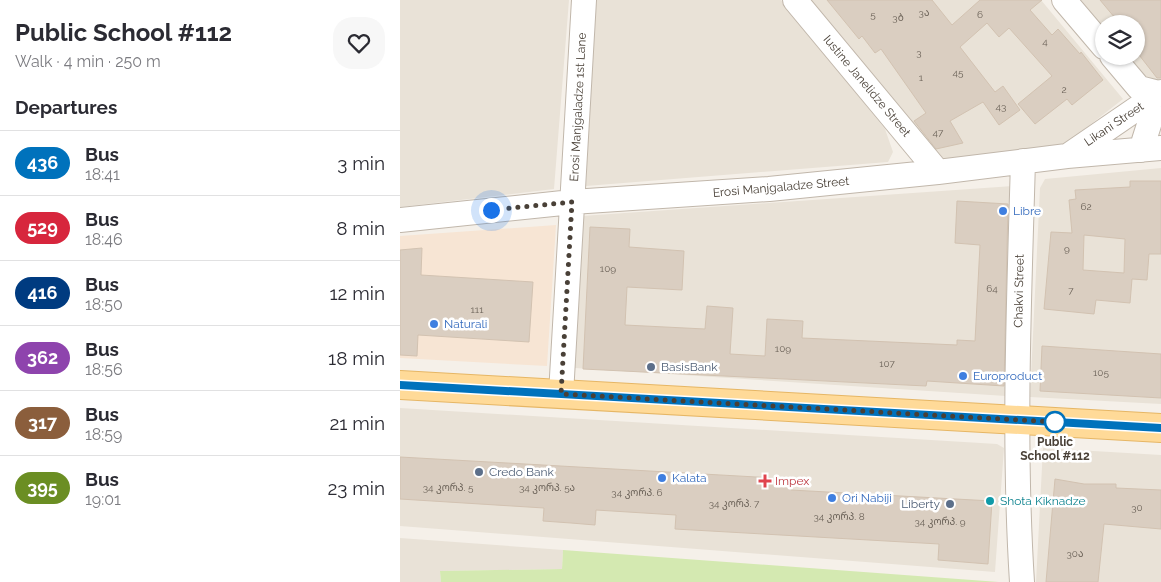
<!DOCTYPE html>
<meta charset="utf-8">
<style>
body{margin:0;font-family:Raleway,"Noto Sans Georgian",sans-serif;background:#f7f7f7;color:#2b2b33;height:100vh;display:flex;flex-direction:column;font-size:19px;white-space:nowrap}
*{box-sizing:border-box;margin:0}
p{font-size:16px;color:#7c7c81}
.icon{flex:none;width:28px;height:28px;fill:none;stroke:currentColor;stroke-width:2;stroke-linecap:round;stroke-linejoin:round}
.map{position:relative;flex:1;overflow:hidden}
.side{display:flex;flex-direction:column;background:#fff;width:400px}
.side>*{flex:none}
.badge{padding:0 10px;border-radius:16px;font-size:18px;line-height:32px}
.tools{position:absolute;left:695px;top:15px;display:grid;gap:10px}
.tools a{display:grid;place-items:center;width:50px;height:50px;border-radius:50%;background:#fff;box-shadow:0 1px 4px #0004;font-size:25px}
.you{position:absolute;width:25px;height:25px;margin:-12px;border:4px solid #fff;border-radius:50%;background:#1a73e8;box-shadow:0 0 0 8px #1a73e833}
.map>.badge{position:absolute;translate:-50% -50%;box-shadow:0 0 0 2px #fff}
h2{padding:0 15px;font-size:19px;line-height:45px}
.round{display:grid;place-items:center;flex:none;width:52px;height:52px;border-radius:20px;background:#f7f7f7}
.head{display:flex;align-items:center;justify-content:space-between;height:85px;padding:0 15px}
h1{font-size:24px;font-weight:700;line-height:38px}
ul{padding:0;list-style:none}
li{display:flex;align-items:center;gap:15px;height:65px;padding:0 15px;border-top:1px solid #e1e1e2}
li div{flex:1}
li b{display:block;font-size:19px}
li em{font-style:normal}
li .badge{min-width:55px;font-weight:700;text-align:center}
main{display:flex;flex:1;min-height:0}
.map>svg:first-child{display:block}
</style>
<main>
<section class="side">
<div class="head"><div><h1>Public School #112</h1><p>Walk · 4 min · 250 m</p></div><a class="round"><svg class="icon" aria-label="heart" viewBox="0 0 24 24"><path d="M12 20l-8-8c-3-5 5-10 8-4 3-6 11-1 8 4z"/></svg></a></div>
<h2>Departures</h2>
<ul>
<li><span class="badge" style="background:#0072bc;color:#fff">436</span><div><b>Bus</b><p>18:41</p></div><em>3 min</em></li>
<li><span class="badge" style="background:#d7263d;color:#fff">529</span><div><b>Bus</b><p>18:46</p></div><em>8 min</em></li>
<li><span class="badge" style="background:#003b80;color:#fff">416</span><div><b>Bus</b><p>18:50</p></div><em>12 min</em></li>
<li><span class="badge" style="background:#8e44ad;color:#fff">362</span><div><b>Bus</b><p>18:56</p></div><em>18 min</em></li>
<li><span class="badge" style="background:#8b5e3c;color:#fff">317</span><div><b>Bus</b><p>18:59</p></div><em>21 min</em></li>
<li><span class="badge" style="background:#6b8e23;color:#fff">395</span><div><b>Bus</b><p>19:01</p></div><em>23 min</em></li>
</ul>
</section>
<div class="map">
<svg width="761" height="582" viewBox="0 0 761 582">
<rect width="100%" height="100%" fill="#f5f0e9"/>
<path fill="#e9e2d7" d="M0 0H169L154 189 0 207Z
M194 0H381L485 129 493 152 488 162 186 186Z
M408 0H641L723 99 658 150 540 165Z
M669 0H761V79L751 87 717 56H736V24H704V41Z
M761 168V404L630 397 640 188 645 179Z
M613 186 606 396 175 368 182 216Z
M0 408 597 444 604 448 595 572 0 526Z
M643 448 761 455V582H636Z
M0 538 163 550 162 569 40 571 41 582H0Z"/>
<path fill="#f7e5d4" d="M156 225 147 366 0 358V236Z"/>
<path fill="#d4e9b1" d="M163 550 599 582H41L40 571 162 569Z"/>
<path fill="#dacec1" stroke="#d2c2b1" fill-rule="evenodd" d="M427 0H532L552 25 580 0H642L630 10 652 35 658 29 680 54 681 52 703 80 672 105 667 99 635 124 618 104 652 76 609 28 599 37 587 23 560 47 595 92 603 86 620 110 599 125 583 102 550 121 563 143 536 149 514 121 526 113 481 49 475 53 462 36 459 39Z
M700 0H761V78H757L736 51V24H720Z
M730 181H761V254H749L747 280 732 279 730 303 696 300 694 314 644 309 651 232 672 233 669 200 676 199 675 190 730 187ZM684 235 725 239 724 273 683 270Z
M557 201 608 204 604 386 527 381 526 386 183 369 190 227 230 229 229 247 284 251 282 290 227 287 225 325 305 329 307 306 333 308 330 354 365 356 367 319 403 321 402 338 557 345V340L575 341 580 245 555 243Z
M22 248 21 275 133 282 129 342 18 335 17 356 0 355V250Z
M642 346 761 354V398L640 391Z
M0 457 392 479 391 490 592 501 588 564 538 560 539 544 275 529 276 515 196 510 195 525 171 523 143 521 144 508 0 499Z
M655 479 684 484H716V488L761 490V529L704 524 698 582H646Z"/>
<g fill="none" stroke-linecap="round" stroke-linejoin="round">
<g stroke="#c1b7ab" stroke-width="26">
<path id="minor" d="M395 0 538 172
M664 0 704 47
M712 56 739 88 759 93
M741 150 759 93
M669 155 761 92
M0 220 172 202 369 189 538 172 667 156 761 148
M161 394 184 0
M622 582C613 442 619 301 623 161"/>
</g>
<g stroke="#e6b665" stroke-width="30">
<path id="major" d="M0 385 761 428"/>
</g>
<use href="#minor" stroke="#fff" stroke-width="24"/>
<use href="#major" stroke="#ffda98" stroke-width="28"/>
</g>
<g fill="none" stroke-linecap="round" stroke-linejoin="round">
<g stroke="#fff" stroke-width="11">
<path id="line" d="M0 385 761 428"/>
</g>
<use href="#line" stroke="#0072bc" stroke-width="8"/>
<path stroke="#494037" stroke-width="5" stroke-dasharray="0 9" d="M91 210 172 202 161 394 655 422"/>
</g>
<g fill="#3f7fe0" stroke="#fff" stroke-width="2">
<circle cx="603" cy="211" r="5"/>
<circle cx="34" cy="324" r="5"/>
<circle cx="563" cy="376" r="5"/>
<circle cx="262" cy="478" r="5"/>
<circle cx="432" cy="498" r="5"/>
</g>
<g fill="#5c6f8a" stroke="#fff" stroke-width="2">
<circle cx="251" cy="367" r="5"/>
<circle cx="79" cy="472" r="5"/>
<circle cx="550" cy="504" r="5"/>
</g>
<circle fill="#fff" stroke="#0072bc" stroke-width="2.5" cx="655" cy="422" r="10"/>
<path fill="#e0444e" stroke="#fff" stroke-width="2" d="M362.5 473.5h5v5h5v5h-5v5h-5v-5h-5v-5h5z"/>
<circle fill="#0f9aa8" stroke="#fff" stroke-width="2" cx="590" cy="501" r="5"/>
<g text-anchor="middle" stroke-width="5" stroke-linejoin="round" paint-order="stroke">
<g font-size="10" fill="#6d645a">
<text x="524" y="16">3ა</text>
<text x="473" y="18">5</text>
<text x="580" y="18">6</text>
<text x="498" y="21">3ბ</text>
<text x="645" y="45">4</text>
<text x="519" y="56">3</text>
<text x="558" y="76">45</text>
<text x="521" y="81">1</text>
<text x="664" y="93">2</text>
<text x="601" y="110">43</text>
<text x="538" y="136">47</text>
<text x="686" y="210">62</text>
<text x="667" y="252">9</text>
<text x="208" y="272">109</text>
<text x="592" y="292">64</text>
<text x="671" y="294">7</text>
<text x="77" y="313">111</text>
<text x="383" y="352">109</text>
<text x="487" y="367">107</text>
<text x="701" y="376">105</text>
<text x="48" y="491">34 კორპ. 5</text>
<text x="147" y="491">34 კორპ. 5ა</text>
<text x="237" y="496">34 კორპ. 6</text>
<text x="334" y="507">34 კორპ. 7</text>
<text x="737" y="511">30</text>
<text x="439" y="520">34 კორპ. 8</text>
<text x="540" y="525">34 კორპ. 9</text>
<text x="675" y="557">30ა</text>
</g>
<g font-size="12" fill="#494037" stroke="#fff">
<text transform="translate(467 86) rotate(50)" y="4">Iustine Janelidze Street</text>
<text transform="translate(178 107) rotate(-87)" y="4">Erosi Manjgaladze 1st Lane</text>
<text transform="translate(714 124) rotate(-34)" y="4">Likani Street</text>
<text transform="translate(381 187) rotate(-5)" y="4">Erosi Manjgaladze Street</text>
<text transform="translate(619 291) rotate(-89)" y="4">Chakvi Street</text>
</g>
<g font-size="12" fill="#366cbe" stroke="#fff" text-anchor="start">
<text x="613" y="215">Libre</text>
<text x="44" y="328">Naturali</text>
<text x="573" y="380">Europroduct</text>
<text x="272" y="482">Kalata</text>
<text x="442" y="502">Ori Nabiji</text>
</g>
<g font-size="12" fill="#4e5e75" stroke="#fff" text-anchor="start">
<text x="261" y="371">BasisBank</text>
<text x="89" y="476">Credo Bank</text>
<text x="540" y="508" text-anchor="end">Liberty</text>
</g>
<g font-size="12" font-weight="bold" fill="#494037" stroke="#fff">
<text x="655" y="446">Public<tspan x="655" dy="14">School #112</tspan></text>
</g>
<g font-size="12" fill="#be3a42" stroke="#fff" text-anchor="start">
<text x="375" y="485">Impex</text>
</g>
<g font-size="12" fill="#0d838f" stroke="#fff" text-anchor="start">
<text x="600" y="505">Shota Kiknadze</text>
</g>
</g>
</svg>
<div class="tools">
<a><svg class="icon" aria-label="layers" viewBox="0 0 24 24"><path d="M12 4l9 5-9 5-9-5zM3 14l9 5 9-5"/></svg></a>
</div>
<div class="you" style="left:91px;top:210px"></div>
</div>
</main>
